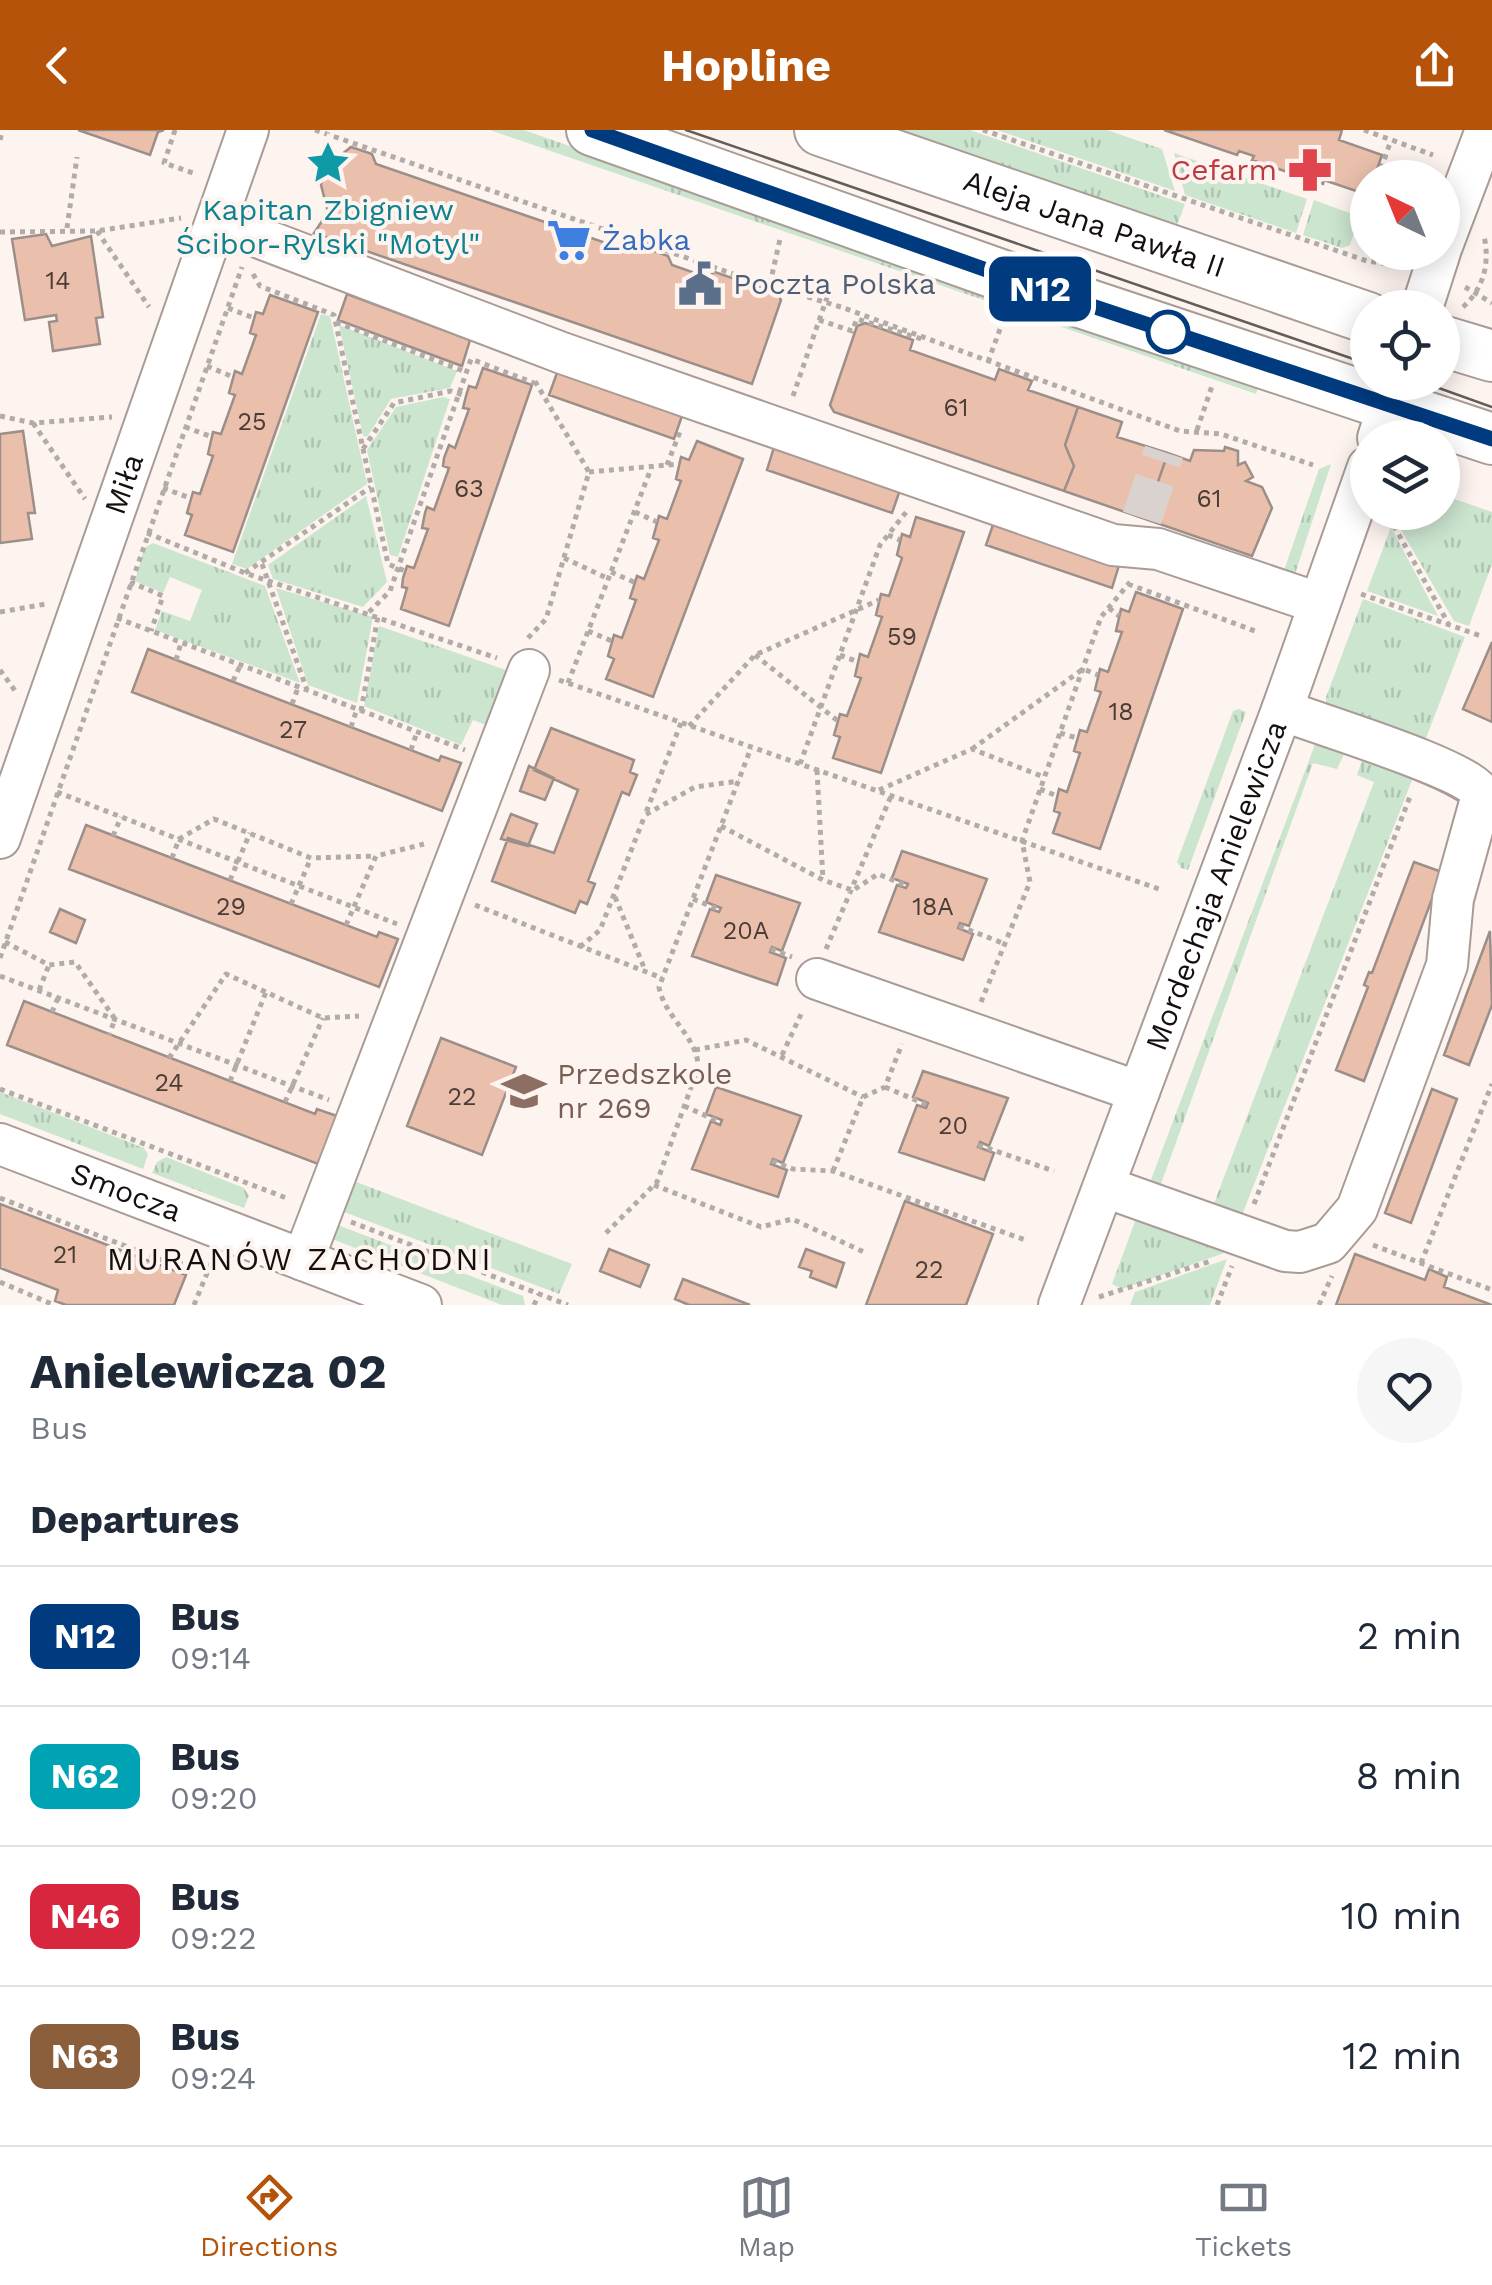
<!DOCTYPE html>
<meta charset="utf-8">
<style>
body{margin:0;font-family:"Work Sans",sans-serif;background:#f6f6f7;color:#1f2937;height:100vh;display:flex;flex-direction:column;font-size:38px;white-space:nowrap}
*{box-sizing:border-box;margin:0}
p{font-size:32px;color:#747a83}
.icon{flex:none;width:55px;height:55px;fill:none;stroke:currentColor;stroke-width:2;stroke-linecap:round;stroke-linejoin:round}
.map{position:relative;height:1175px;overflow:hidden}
.side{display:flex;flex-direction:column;background:#fff;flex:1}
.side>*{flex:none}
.badge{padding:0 20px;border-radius:15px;font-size:35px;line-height:65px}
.needle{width:65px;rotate:317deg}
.fabs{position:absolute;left:1350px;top:30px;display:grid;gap:20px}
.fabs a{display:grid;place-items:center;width:110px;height:110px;border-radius:50%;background:#fff;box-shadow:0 5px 25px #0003;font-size:50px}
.map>.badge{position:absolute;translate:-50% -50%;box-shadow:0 0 0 5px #fff}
h2{padding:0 30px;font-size:38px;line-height:90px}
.round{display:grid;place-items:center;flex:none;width:105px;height:105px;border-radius:52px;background:#f6f6f7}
.summary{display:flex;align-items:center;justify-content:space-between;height:170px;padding:0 30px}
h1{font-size:48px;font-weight:700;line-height:75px}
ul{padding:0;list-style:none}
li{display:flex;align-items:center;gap:30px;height:140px;padding:0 30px;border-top:2px solid #e0e1e3}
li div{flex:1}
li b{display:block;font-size:38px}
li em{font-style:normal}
li .badge{min-width:110px;font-weight:700;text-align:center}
header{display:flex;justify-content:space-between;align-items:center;height:130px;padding:0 30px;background:#b45309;color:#fff;font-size:45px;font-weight:700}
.tab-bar{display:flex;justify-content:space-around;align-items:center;height:140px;border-top:2px solid #e0e1e3;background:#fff;font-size:28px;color:#747a83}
.tab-bar a{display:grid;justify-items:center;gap:5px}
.tab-bar .on{color:#b45309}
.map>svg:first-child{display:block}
</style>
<header><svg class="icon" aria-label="back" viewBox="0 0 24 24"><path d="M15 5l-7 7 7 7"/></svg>Hopline<svg class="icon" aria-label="share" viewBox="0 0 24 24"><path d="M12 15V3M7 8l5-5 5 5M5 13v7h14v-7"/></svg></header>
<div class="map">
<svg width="1492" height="1175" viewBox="0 0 1492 1175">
<defs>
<pattern id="grass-tufts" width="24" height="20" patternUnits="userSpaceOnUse" patternTransform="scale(2.5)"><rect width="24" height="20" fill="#cce5cf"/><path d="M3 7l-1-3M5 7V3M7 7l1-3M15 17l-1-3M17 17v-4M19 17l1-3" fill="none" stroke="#aec3b1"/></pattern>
</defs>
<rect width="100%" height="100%" fill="#fdf4f0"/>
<path fill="url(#grass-tufts)" d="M490 0H524L1258 258 1256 264Z
M892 0H970L1185 74 1176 98Z
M997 0H1107L1162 19 1175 61Z
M1174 23 1307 69 1296 103 1185 65Z
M1314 70 1355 85 1358 91 1350 115 1342 118 1303 105Z
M321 184 330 186 367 354 247 439 232 434Z
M339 195 457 241 450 258 391 269 367 307 363 306Z
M443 267 450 269 398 427 390 425 367 320 396 277Z
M1331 334 1295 444 1281 449 1319 339Z
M1443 365 1492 382V434L1469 496 1454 491 1394 388 1396 383 1442 382Z
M366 366 387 452 363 477 273 449 268 435Z
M1391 397 1438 486 1367 461Z
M153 413 265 456 300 553 155 500 162 481 190 491 202 460 170 447 163 463 135 451 144 418Z
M276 458 373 487 357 573 308 555Z
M1363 469 1465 507 1421 621 1326 586V567Z
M379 496 509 541 489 596 473 590 461 615 364 576Z
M1239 579 1246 582 1188 740 1181 738 1177 732 1233 581Z
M1317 609 1346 620 1337 639 1313 633 1157 1065 1210 1084 1374 652 1357 645 1365 622 1416 640 1237 1098 1146 1063Z
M0 962 144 1018 148 1024 143 1039 0 984Z
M166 1027 244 1058 249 1066 244 1078 152 1043 157 1032Z
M351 1050 572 1134 559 1164 339 1080Z
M1140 1078 1230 1121 1122 1159 1112 1154Z
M330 1092 523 1166 525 1175H502L327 1107Z
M1227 1129 1210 1175H1130L1135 1162Z"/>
<path fill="#eac0ac" stroke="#9c8e88" stroke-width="2.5" d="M78 0H164L158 2 150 25Z
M1164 0H1342L1339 10 1382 25 1374 48H1368V65L1324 50 1323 54 1252 30 1254 26 1239 21 1237 25Z
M351 17 372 24 376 34 626 120 629 112 668 126 672 135 706 147 715 142 778 164 781 170 752 254 314 103 328 82 321 55 326 37Z
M46 104 52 116 91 106 103 187 96 188 100 214 53 221 49 192 57 191 56 185 25 190 12 109Z
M347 164 470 210 462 236 338 190Z
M270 165 318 182 233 422 185 405 192 385 187 383 193 362 200 364 213 326 208 324 213 302 221 304 235 265 229 263 235 241 242 244 256 205 250 203 256 182 263 184Z
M865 193 913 210 910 220 995 250 999 239 1032 251 1028 260 1078 277 1065 315 1074 336 1064 361 834 282 830 275 857 196Z
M483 238 532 255 449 496 401 479 407 458 402 457 403 448 407 436 414 438 428 399 422 398 425 383 427 377 434 380 449 338 443 336 444 328 449 315 455 318 469 279 463 278 466 266 469 256 476 258Z
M558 240 683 283 674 309 549 265Z
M1078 277 1122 292 1117 307 1168 323 1145 389 1064 361 1074 336 1065 315Z
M23 301 35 383H28L32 409 0 413V304Z
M697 311 743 329 653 567 606 549 614 529 608 526 614 505 622 508 636 470 630 468 637 446 644 449 659 410 653 408 659 386 667 389 681 351 676 349 681 327 689 330Z
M775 314 901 357 892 383 767 340Z
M1225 317 1238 321V335L1245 332 1253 347 1246 351 1262 357 1272 378 1252 426 1145 389 1168 323 1190 331 1194 320 1224 321Z
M916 387 964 402 881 643 833 628 840 607 834 605 840 584 847 586 861 548 855 546 860 524 868 527 882 487 876 485 881 464 889 466 902 428 897 425 902 404 910 407Z
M995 389 1120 432 1112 458 986 415Z
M1136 462 1183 479 1100 719 1053 703 1060 683 1054 681 1059 659 1067 662 1080 623 1074 621 1080 600 1087 602 1101 562 1095 560 1100 539 1108 542 1122 502 1116 501 1121 479 1129 482Z
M1492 512V592L1463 579Z
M148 519 439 631 441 626 461 633 442 681 132 562Z
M551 598 634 630 630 642 637 645 629 665 622 662 588 751 595 754 587 774 580 771 575 783 492 751 508 708 554 723 578 660 534 640Z
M529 636 554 648 545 670 520 661Z
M511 684 537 694 528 716 501 709Z
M86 695 377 807 379 802 398 809 379 857 69 739Z
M902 721 987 749 969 796 960 793 958 798 973 804 963 830 879 802 897 755 906 758 908 754 892 748Z
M1414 732 1442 742 1364 951 1336 940 1368 857 1364 855 1369 842 1372 843Z
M716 745 800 773 782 821 772 817 770 822 786 828 777 855 692 826 710 779 719 782 721 778 706 772Z
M60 779 85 790 76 813 50 802Z
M1490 801 1492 875 1469 935 1444 925Z
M24 871 315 984 317 979 337 986 318 1034 7 915Z
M441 908 516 937 482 1025 407 996Z
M923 941 1008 968 989 1016 980 1012 978 1017 994 1023 984 1050 899 1022 917 975 926 978 928 973 913 967Z
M716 957 801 986 783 1033 773 1029 771 1034 787 1040 778 1067 692 1039 711 991 720 995 722 990 706 984Z
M1432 959 1457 969 1411 1093 1385 1083Z
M905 1071 993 1104 966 1175H866Z
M0 1074 186 1145 174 1175H66L55 1171 58 1160 0 1138Z
M609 1119 649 1135 640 1157 600 1141Z
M806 1119 844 1133 836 1157 810 1147 812 1141 799 1137Z
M1355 1124 1425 1150 1429 1139 1447 1147 1444 1157 1492 1175H1336Z
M683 1149 750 1175H689L675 1169Z"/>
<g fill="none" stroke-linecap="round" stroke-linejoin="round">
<path stroke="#dad2ce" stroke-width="40" stroke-dasharray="40 20" stroke-linecap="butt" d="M1142 388 1164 322"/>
<g stroke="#a99b95" stroke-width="44">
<g id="minor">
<path d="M218 92 562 223 1113 415 1158 419 1318 473"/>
<path d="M1442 116 1486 0"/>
<path d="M1422 178 1440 122"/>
<path d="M1378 308 1396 252"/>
<path id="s1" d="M0 708 248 0"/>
<path d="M817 849 1139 962"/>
<path id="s2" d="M0 1014 421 1175"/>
<path d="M1105 1057 1285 1121 1300 1122 1328 1113 1357 1079 1447 835 1453 769 1482 665C1470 639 1317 594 1282 580"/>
<path d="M303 1130 529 540"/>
<path id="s3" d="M1059 1175 1282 580 1368 337"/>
</g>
</g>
<g stroke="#a99b95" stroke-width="54">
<g id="major">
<path d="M592 0 1026 154 1492 309"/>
<path id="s4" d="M820 0 1368 188"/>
<path d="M1442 211 1492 226"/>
</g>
</g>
<path stroke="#b2aba7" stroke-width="5" stroke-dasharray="5 5" stroke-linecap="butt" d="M175 0 164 33 196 44
M315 0 751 150 841 177 1180 301 1221 304 1313 335
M983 0 1367 131 1402 136
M1364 0 1433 25
M0 10 2 2
M1378 48 1391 10
M67 98 77 27
M97 101 149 177
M0 102 97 101 181 88
M253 144 260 156 334 185 388 434 405 441
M770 154 780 109
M1465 157 1492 173
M1463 177C1484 158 1490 133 1484 106
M228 178 254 188
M819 190 852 201 857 189 922 209
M336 192 466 242
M988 232 1004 188
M207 236 233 247
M793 266 832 153
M0 286 33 293 112 287
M33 293 85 369
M185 297 212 307
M1197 300 1212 256
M363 319 394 273 451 261 466 266
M667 335 681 299
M589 342 679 334
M163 358 190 368
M635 382 657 392
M1389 387 1448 493
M147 403 245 443 497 528
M888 405 900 410
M564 428 609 449
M262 434 307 560
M611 442 634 452
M245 443 371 357
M130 452 163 466 151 501
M1128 454 1255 501
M1361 464 1481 506
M1109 478 1119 486
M0 482 46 474
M369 482 390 461 471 229 534 253
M117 488 465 620
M588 501 612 511
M528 508 546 489 589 342 533 248
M755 525 838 591
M840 525 858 532
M176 530 181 513
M0 540 16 562
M559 550 1159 759
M233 551 240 536
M568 553 652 336
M292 574 298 558
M361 581 378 486
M681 593 645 685 695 657 739 651
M689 596 755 525 879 470
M351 597 357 579
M1060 603 1077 608
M972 619 1083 539 1098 545
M411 620 417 602
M800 634 880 415 907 381
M817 640 823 750
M1040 659 1057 666
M879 660 972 619 1044 647
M57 662 397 794
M721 696 823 750 852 760
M113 706 121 687
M172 728 179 709 214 689 311 728 376 726
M230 750 250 703
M855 759 878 744 907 756
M615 767 645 840
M693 769 720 780
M291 774 311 728
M475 775 662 848
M346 795 376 726 424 714
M959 796 1005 814
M5 812 49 835 75 832 115 889 109 905
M580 817 600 800 645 685
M771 819 792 827
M826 819 891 666
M0 828 242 137
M0 846 329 970
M39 860 49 835
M981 872 1030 752 1022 711 1060 603 1101 487 1130 452
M52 882 58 868
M695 920 746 910 863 967
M782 925 803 880
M169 928 226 844 323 888 359 886
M230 951 266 862
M885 957 927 975
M0 959 289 1069
M285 972 323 888
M684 976 720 992
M978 1015 1054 1041
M772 1031 793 1039 833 1041 1028 1111
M833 1041 863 967 885 957 902 914
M654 1055 761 1097 792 1089 864 1122
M0 1068 170 1133 207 1132
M1254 1074 1411 664
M351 1092 568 1175
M606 1103 657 1052 698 938C699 908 664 887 659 857L751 618
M1373 1115 1492 1160
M1421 1133 1492 954
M0 1152 54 1175
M1099 1167 1211 1131
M194 1175 212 1131
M534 1175 539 1164
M1217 1175 1232 1136
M1319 1175 1332 1146"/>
<use href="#minor" stroke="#fff" stroke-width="40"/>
<use href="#major" stroke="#fff" stroke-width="50"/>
<path stroke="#635d5a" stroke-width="2.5" d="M686 0 1368 234
M1422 252 1492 277"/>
</g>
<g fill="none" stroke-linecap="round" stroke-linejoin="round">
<g stroke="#fff" stroke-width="22">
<path id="line" d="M592 0 1026 154 1492 309"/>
</g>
<use href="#line" stroke="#003b80" stroke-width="15"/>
</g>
<defs>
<g id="sight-bare" transform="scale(3.45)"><path d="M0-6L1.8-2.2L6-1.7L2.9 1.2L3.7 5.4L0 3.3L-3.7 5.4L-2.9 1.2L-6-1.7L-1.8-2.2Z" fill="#0f9aa8" stroke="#fdf4f0" stroke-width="2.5" paint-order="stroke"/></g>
<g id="pharmacy-bare" transform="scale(3.45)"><path d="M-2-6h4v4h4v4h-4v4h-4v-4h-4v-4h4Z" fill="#e0444e" stroke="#fdf4f0" stroke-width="2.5" paint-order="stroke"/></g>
<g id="supermarket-bare" transform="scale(3.45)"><path d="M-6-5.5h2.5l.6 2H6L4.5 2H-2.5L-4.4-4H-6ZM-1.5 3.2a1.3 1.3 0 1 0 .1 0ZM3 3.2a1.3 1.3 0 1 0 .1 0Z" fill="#3f7fe0" stroke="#fdf4f0" stroke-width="2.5" paint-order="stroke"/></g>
<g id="civic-bare" transform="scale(3.45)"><path d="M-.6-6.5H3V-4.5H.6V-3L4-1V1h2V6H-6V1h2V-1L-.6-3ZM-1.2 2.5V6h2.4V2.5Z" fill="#5c6f8a" stroke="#fdf4f0" stroke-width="2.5" paint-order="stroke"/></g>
<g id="school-bare" transform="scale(3.45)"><path d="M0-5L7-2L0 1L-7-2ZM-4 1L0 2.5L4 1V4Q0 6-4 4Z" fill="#8d6e63" stroke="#fdf4f0" stroke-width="2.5" paint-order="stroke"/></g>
</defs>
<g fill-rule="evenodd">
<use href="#sight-bare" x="328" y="33"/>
<use href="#pharmacy-bare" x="1310" y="40"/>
<use href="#supermarket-bare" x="569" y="110"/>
<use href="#civic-bare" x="700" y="154"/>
<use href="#school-bare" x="524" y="961"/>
</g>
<circle fill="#fff" stroke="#003b80" stroke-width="5" cx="1168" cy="202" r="20"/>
<g text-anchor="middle" stroke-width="8" stroke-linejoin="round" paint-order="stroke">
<g font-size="25" fill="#4a3c36">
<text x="58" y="159">14</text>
<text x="956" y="286">61</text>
<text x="252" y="300">25</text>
<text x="469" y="367">63</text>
<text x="1209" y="377">61</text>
<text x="902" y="515">59</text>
<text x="1121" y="590">18</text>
<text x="293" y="608">27</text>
<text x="231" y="785">29</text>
<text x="933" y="785">18A</text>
<text x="746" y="809">20A</text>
<text x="169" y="961">24</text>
<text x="462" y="975">22</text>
<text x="953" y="1004">20</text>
<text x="65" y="1133">21</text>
<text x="929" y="1148">22</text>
</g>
<g font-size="30" fill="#be3a42" stroke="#fdf4f0" text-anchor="end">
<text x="1277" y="50">Cefarm</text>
</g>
<g font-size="30" fill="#0d838f" stroke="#fdf4f0">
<text x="328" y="90">Kapitan Zbigniew<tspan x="328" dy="34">Ścibor-Rylski "Motyl"</tspan></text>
</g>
<g font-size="30" fill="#15100e" stroke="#fdf4f0">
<text dy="10" stroke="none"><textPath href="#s4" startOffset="290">Aleja Jana Pawła II</textPath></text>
<text dy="10" stroke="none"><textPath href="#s1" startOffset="375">Miła</textPath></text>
<text dy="10" stroke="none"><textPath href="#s3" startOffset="448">Mordechaja Anielewicza</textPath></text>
<text dy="10" stroke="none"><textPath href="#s2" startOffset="135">Smocza</textPath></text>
</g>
<g font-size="30" fill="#366cbe" stroke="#fdf4f0" text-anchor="start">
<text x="602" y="120">Żabka</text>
</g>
<g font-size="30" fill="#4e5e75" stroke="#fdf4f0" text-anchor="start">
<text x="733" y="164">Poczta Polska</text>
</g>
<g font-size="30" fill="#785e54" stroke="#fdf4f0" text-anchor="start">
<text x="557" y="954">Przedszkole<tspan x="557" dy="34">nr 269</tspan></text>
</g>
<g font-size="32" letter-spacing="2.5" fill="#15100e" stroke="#fdf4f0">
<text x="300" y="1140">MURANÓW ZACHODNI</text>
</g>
</g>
</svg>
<div class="fabs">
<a><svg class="needle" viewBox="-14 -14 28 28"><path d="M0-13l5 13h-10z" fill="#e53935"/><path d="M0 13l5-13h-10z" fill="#747a83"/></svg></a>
<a><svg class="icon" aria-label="locate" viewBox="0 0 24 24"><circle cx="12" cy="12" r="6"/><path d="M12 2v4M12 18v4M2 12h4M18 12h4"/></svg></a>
<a><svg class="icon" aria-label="layers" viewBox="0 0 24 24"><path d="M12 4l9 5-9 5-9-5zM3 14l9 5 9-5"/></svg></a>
</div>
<b class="badge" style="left:1040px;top:159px;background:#003b80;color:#fff">N12</b>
</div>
<section class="side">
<div class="summary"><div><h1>Anielewicza 02</h1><p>Bus</p></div><a class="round"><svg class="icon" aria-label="heart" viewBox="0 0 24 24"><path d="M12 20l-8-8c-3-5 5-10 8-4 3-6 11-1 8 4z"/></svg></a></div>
<h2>Departures</h2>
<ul>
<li><span class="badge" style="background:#003b80;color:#fff">N12</span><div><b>Bus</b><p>09:14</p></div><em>2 min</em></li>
<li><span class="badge" style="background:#00a3b4;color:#fff">N62</span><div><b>Bus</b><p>09:20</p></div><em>8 min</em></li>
<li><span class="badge" style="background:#d7263d;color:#fff">N46</span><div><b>Bus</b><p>09:22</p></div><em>10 min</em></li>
<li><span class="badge" style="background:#8b5e3c;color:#fff">N63</span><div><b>Bus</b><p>09:24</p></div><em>12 min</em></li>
</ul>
</section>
<nav class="tab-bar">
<a class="on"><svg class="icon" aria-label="directions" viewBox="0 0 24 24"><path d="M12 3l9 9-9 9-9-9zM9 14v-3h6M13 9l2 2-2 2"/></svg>Directions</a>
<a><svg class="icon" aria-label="map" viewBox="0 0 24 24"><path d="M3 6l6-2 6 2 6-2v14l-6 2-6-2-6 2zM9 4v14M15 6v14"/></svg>Map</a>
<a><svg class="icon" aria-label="tickets" viewBox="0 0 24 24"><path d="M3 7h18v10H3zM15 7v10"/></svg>Tickets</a>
</nav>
